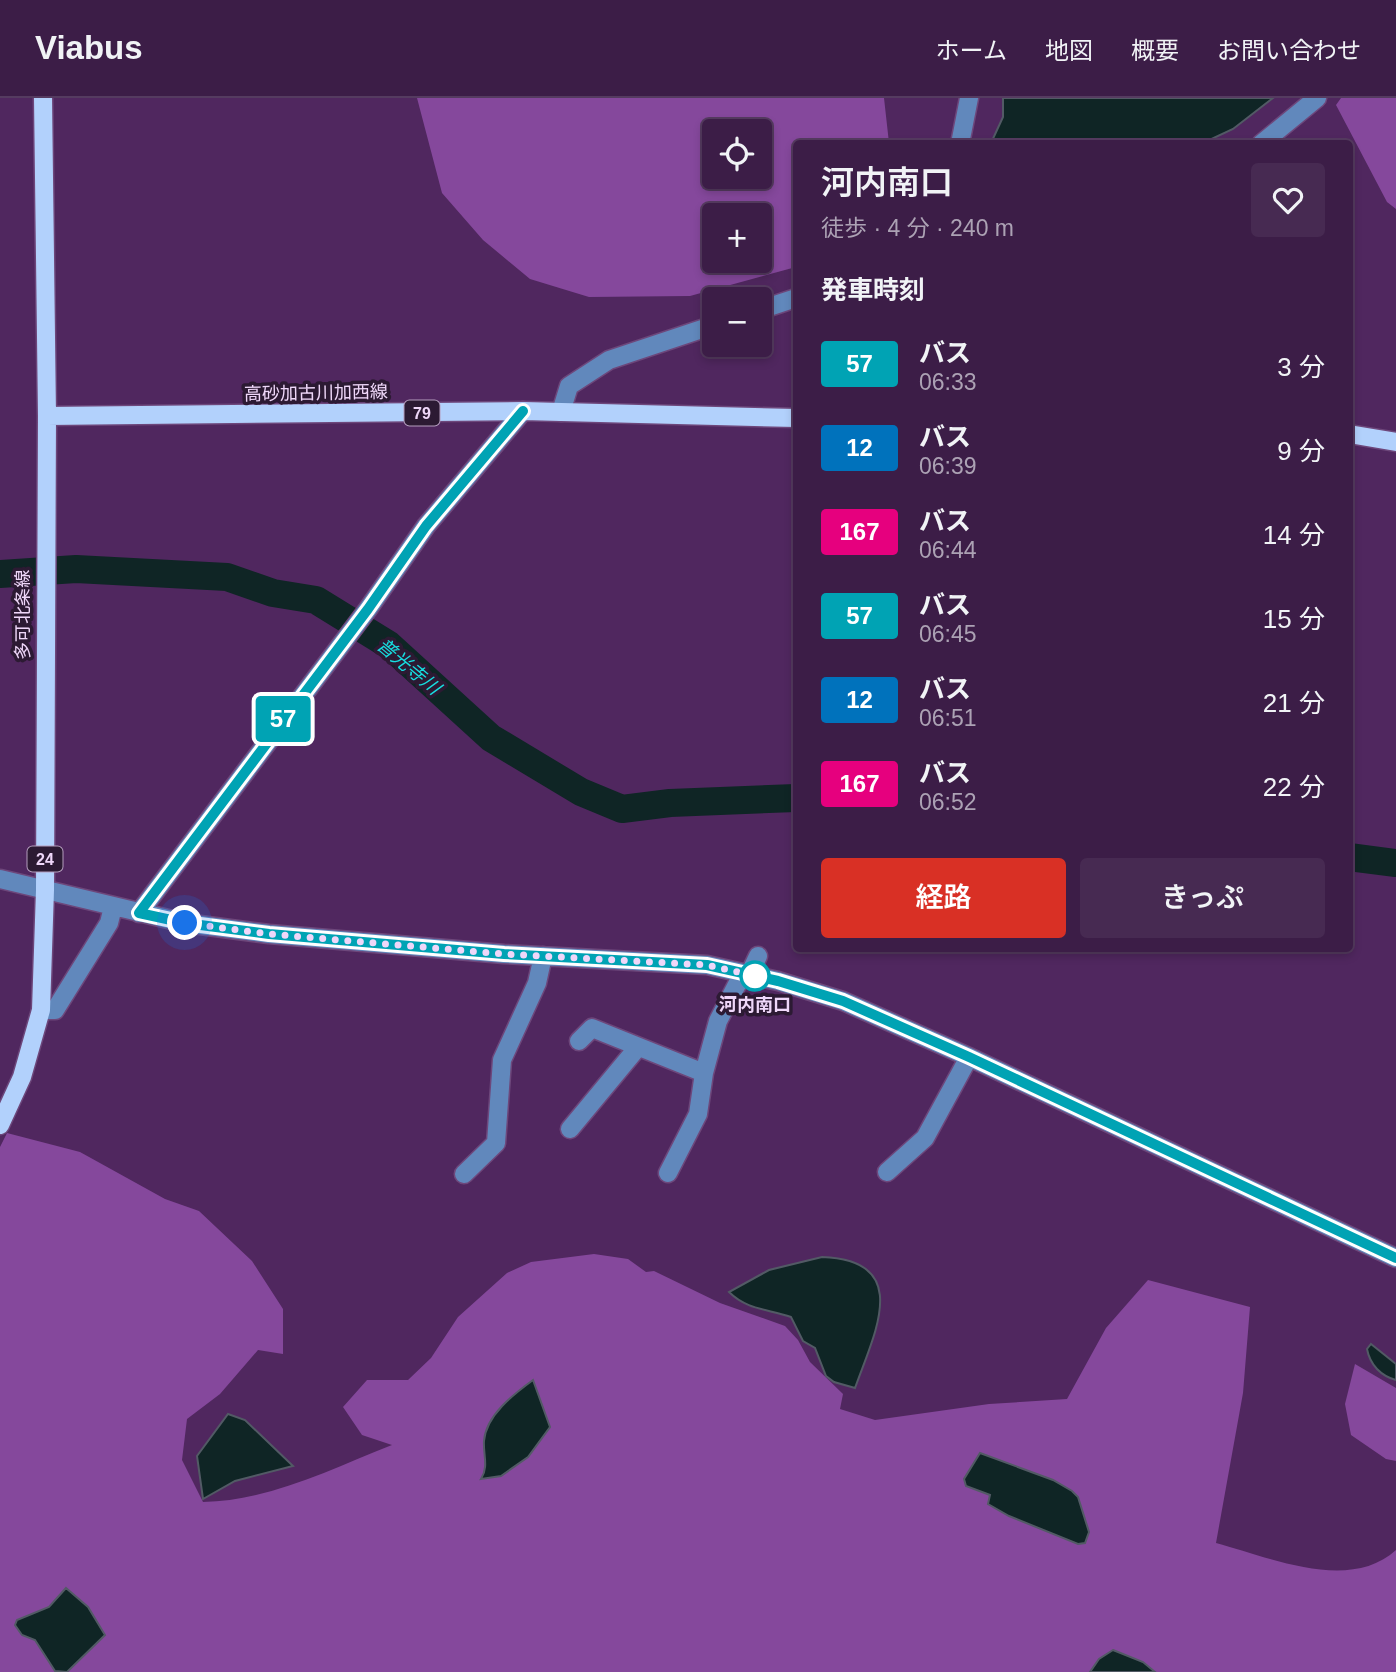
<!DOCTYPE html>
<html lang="ja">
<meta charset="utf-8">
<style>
body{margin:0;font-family:Arial,"Noto Sans JP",sans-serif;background:#472a52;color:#f1f3f6;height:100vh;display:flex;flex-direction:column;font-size:26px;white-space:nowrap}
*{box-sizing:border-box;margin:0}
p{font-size:23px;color:#aca2b4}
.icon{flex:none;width:38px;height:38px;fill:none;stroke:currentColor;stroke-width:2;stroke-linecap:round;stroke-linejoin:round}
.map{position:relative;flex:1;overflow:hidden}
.side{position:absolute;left:793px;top:42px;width:560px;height:812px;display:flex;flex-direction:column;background:#3c1d47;border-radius:7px;box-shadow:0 4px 10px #0003,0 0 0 2px #553b60}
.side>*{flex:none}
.badge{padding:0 14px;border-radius:5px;font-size:24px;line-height:46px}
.controls{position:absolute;left:702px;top:21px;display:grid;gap:14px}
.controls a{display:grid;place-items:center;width:70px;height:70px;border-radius:7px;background:#3c1d47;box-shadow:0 4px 10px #0003,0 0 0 2px #553b60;font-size:35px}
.you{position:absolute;width:35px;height:35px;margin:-18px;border:5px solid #fff;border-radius:50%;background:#1a73e8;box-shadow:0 0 0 10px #1a73e833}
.map>.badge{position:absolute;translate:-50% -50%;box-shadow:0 0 0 4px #fff}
h2{padding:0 28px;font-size:26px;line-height:63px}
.round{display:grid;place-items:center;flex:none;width:74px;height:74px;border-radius:7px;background:#472a52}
.head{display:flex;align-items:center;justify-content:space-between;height:119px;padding:0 28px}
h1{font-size:33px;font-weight:600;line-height:52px}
.button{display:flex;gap:14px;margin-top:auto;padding:14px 28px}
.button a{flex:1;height:80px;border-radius:7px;background:#d93025;color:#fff;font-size:28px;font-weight:600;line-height:80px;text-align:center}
.button a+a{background:#472a52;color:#f1f3f6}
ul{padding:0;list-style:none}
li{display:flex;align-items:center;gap:21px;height:84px;padding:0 28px}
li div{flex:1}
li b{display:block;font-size:26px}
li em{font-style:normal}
li .badge{min-width:77px;font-weight:700;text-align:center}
header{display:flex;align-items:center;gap:42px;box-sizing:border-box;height:98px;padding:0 35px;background:#3c1d47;border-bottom:2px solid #553b60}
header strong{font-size:33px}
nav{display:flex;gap:38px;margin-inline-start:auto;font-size:24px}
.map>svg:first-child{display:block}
</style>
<header>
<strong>Viabus</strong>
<nav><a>ホーム</a><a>地図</a><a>概要</a><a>お問い合わせ</a></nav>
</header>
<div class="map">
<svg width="1396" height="1574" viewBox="0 0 1396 1574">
<rect width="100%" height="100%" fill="#50275f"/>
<path fill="#85489c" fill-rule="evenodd" d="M417 0H884L889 45 796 46V169L690 198 589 199 530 181 483 142 442 95ZM760 33V79H714V33ZM760 117V163H714V117Z
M1341 0H1396V111L1387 104 1336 7Z
M7 1035 80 1054 165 1101 199 1113 252 1163 283 1211V1256L258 1252 220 1296 187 1321 182 1362 203 1404C269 1403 331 1371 392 1347L362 1337 343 1309 367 1282H408L431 1260 458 1219 507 1175 531 1164 594 1156 628 1161 646 1174 654 1173 720 1205 785 1228 798 1242 810 1264 843 1296 840 1311 875 1322 989 1306 1067 1301 1106 1230 1148 1182 1250 1209 1243 1295 1216 1445C1269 1459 1349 1495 1396 1452V1574H0V1049Z
M1355 1266 1396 1290V1363L1386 1361 1351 1337 1345 1306Z"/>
<path fill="#0f2525" stroke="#525a65" stroke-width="2" d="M1003 0H1273L1233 31 1203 45H991L1003 19Z
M822 1159C914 1162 874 1236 855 1290L834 1284 826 1278 815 1250 803 1243 791 1219C768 1211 747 1212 729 1194L769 1172Z
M1371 1246 1396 1266V1282C1381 1278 1370 1267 1367 1251Z
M533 1282 550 1329 528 1359 501 1378 481 1381C489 1368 483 1357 484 1343 486 1317 514 1296 533 1282Z
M228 1316 245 1322 293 1368 235 1383 203 1401 197 1358Z
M980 1355 1053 1382 1072 1393 1078 1399 1089 1434 1085 1445 1078 1446 1009 1418 988 1406 990 1397 966 1388 964 1381Z
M66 1490 88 1509 105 1537 67 1574 55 1573 35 1542 22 1537 15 1527 17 1522 49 1509Z
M1113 1552 1143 1564 1155 1574H1090L1099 1561Z"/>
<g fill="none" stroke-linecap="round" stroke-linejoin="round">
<path stroke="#0f2525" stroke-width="28" d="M0 476 76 471 227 479 273 495 316 502 389 547 491 640 581 694 622 711 670 705 796 700
M1349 759 1396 765"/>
<g stroke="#6d477b" stroke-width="21">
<path id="minor" d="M960 46 969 0
M1261 46 1317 0
M760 212 796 200
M561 314 569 288 609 262 714 227
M0 781 185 825 269 836 504 856 707 867 778 883 843 903 969 959 1396 1160
M139 815 368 511 426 428 523 313
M749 877 758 858
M41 912H55L109 825 113 809
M579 943 592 930 704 975
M570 1031 638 949
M887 1074 925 1040 969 959
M668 1075 698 1016 704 975 718 923 743 875
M464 1076 496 1045 502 962 537 885 543 858"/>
</g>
<g stroke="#6d477b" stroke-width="21">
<path id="major" d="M47 318 523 313 796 320
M1349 336 1396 344
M0 1027 22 979 41 912 45 792 47 318 43 0"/>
</g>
<use href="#minor" stroke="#6188bc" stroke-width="18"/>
<use href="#major" stroke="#b2d1fc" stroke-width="18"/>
</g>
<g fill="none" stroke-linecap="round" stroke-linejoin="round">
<g stroke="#fff" stroke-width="16">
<path id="line" d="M523 313 426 428 368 511 139 815 185 825 269 836 504 856 707 867 778 883 843 903 969 959 1396 1160"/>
</g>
<use href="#line" stroke="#00a3b4" stroke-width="10"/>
<path stroke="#efd7f9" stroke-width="7" stroke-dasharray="0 12.6" d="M185 825 269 836 504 856 707 867 755 878"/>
</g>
<circle fill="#fff" stroke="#00a3b4" stroke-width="3.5" cx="755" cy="878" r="14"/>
<g text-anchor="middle" stroke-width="7" stroke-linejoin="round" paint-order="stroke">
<g fill="#2c1a33" stroke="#b49ebe" stroke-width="2">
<rect x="404.5" y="302.5" width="35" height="25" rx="5"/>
<rect x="27.5" y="748.5" width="35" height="25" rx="5"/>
</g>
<g font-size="16" font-weight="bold" fill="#efd7f9">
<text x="422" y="321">79</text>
<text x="45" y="767">24</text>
</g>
<g font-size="18" fill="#efd7f9" stroke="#2c1a33">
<text transform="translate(316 295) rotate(-1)" y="6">高砂加古川加西線</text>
<text transform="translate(23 517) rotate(-90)" y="6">多可北条線</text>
</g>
<g font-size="18" font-weight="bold" fill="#efd7f9" stroke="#2c1a33">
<text x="755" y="913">河内南口</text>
</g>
<g font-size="19" font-style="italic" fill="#17dee0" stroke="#2c1a33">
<text transform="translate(409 568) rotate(40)" y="7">普光寺川</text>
</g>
</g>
</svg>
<div class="controls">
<a><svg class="icon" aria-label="locate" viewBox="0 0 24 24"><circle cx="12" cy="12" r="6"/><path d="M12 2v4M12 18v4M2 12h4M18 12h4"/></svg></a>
<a>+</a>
<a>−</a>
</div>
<div class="you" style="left:185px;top:825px"></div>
<b class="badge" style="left:283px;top:621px;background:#00a3b4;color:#fff">57</b>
<section class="side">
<div class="head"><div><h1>河内南口</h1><p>徒歩 · 4 分 · 240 m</p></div><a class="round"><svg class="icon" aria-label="heart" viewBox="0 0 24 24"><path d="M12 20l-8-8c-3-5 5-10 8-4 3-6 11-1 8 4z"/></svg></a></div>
<h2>発車時刻</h2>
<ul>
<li><span class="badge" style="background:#00a3b4;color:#fff">57</span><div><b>バス</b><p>06:33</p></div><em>3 分</em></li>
<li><span class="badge" style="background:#0072bc;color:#fff">12</span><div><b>バス</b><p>06:39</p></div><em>9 分</em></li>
<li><span class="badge" style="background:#e6007e;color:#fff">167</span><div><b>バス</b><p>06:44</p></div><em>14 分</em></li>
<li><span class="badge" style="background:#00a3b4;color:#fff">57</span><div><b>バス</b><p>06:45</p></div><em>15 分</em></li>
<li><span class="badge" style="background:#0072bc;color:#fff">12</span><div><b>バス</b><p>06:51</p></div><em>21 分</em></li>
<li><span class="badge" style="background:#e6007e;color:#fff">167</span><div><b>バス</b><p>06:52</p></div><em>22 分</em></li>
</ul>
<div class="button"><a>経路</a><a>きっぷ</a></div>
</section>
</div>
